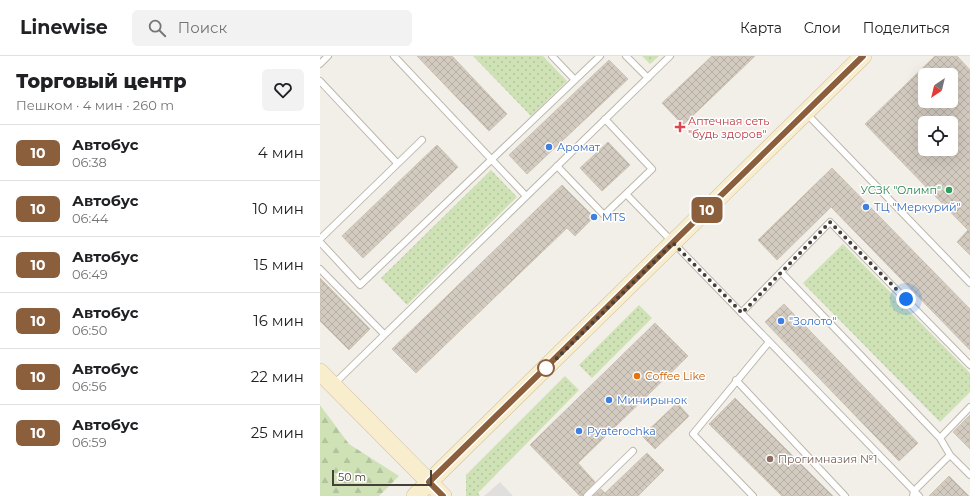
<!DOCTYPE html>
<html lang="ru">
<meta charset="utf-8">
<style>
body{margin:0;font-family:Montserrat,sans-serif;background:#f2f2f2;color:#202124;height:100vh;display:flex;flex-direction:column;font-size:15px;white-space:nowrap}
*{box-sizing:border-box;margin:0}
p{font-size:13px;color:#757577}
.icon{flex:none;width:22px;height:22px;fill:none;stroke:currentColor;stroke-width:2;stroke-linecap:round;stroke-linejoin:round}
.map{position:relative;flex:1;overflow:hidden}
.drawer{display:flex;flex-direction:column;background:#fff;width:320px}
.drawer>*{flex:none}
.badge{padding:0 8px;border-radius:6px;font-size:14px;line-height:26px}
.needle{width:26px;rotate:215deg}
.controls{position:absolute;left:598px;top:12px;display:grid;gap:8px}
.controls a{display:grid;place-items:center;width:40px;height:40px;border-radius:6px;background:#fff;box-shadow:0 4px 16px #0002;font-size:20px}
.scale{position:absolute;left:12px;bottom:10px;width:100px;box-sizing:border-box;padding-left:4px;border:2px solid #454038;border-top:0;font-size:11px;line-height:14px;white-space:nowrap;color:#454038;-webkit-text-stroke:3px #fff;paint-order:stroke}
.you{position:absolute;width:20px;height:20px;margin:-10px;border:3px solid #fff;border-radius:50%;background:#1a73e8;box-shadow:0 0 0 6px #1a73e833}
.map>.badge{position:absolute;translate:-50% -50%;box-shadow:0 0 0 2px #fff}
.round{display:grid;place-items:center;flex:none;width:42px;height:42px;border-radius:6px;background:#f2f2f2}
.headline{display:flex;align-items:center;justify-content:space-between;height:68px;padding:0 16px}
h1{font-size:19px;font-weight:800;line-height:30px}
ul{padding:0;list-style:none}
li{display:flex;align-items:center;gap:12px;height:56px;padding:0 16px;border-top:1px solid #e0e0e0}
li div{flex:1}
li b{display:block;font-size:15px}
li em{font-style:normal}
li .badge{min-width:44px;font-weight:700;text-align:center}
header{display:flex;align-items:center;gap:24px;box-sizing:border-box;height:56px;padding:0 20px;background:#fff;border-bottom:1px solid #e0e0e0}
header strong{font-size:19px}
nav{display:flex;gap:22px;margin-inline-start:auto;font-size:14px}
.search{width:280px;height:36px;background:#f2f2f2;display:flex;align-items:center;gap:10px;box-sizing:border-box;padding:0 14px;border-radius:6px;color:#757577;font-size:15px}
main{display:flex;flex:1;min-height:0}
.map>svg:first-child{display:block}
</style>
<header>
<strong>Linewise</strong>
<div class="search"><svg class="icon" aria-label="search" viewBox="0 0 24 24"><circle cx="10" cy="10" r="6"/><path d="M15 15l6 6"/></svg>Поиск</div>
<nav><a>Карта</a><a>Слои</a><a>Поделиться</a></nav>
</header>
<main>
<section class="drawer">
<div class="headline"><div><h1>Торговый центр</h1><p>Пешком · 4 мин · 260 m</p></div><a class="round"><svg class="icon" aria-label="heart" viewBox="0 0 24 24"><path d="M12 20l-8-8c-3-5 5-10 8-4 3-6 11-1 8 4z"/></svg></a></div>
<ul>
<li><span class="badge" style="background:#8b5e3c;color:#fff">10</span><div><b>Автобус</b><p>06:38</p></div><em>4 мин</em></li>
<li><span class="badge" style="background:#8b5e3c;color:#fff">10</span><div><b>Автобус</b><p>06:44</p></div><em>10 мин</em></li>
<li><span class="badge" style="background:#8b5e3c;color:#fff">10</span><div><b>Автобус</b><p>06:49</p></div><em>15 мин</em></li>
<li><span class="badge" style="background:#8b5e3c;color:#fff">10</span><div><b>Автобус</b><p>06:50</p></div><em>16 мин</em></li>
<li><span class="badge" style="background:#8b5e3c;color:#fff">10</span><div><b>Автобус</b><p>06:56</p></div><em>22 мин</em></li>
<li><span class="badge" style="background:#8b5e3c;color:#fff">10</span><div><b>Автобус</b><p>06:59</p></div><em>25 мин</em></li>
</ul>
</section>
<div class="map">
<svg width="650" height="440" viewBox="0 0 650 440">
<defs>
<pattern id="grass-dots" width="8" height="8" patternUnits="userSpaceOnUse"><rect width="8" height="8" fill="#cfe2b6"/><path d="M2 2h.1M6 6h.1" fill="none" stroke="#b3c39d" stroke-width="1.8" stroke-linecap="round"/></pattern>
<pattern id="forest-firs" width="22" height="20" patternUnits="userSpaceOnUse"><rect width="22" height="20" fill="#cfe2b6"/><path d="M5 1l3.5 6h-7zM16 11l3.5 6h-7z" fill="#b3c39d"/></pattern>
<pattern id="building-cross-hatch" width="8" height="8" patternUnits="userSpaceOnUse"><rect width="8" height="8" fill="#d3cbc0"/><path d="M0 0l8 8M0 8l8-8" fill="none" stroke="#b6afa6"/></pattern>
</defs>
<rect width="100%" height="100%" fill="#f2efe9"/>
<path fill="url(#grass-dots)" d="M153 0H223L247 25 211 60Z
M322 0H339L330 8Z
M171 114 197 141 87 249 61 222Z
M523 188 650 317V336L620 366 483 227Z
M319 249 332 262 272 322 259 309Z
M245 320 259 334 158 437 160 440H146V419Z"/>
<path fill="url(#forest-firs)" d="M0 349 29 388 79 420 59 440H0Z"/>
<path fill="#e1dfdd" d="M180 426 193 440H164Z"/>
<path fill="url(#building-cross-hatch)" stroke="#cdc3b4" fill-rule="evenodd" d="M97 0H132L187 58 169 75Z
M392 0H435L363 69 342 47Z
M615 0H637L650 14V199L637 186 648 174 545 68ZM605 19H631V45H605ZM605 67H631V93H605Z
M289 4 308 23 207 118 189 99Z
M288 86 310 109 282 135 260 112Z
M117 89 138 111 43 202 22 180Z
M512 112 650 253V294L511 151 457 204 438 184Z
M242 129 274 161 255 180 247 172 96 317 72 293Z
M0 222 50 273 29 294 0 265Z
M464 248 598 387 579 405 445 266Z
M335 267 368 300 258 407 275 426 264 437 263 440H260L210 389Z
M415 342 513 440H462L389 368Z
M357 347 369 360 335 393 322 380Z
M650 359V393L633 376Z
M327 397 344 414 318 440H273L281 433 285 437Z
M629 420 649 440H609Z"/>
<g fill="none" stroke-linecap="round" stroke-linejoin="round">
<g stroke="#bdb7ac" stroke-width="8">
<path id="service" d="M74 0 206 140
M232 0 255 24
M306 0 328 22
M0 8 8 0
M0 25 77 107
M486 57 650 227
M285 63 332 113 306 138
M237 110 284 159 306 138 599 440
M0 183 102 84
M0 186 40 229 280 0
M0 213 64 278
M461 216 510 166 650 309
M421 257 461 216 620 382
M416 324 525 440
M14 328 350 0
M630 399 620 382 650 351
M267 440 313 395
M433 440 373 378 449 286
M593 440 594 435 630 399 650 419"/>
</g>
<g stroke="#cdc09e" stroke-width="18">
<path id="secondary" d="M0 316 123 440
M95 440 543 0"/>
</g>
<use href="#service" stroke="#fff" stroke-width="6"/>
<use href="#secondary" stroke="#f8edcd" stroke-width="17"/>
</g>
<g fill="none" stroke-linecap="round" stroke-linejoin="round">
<g stroke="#fff" stroke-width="9">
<path id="line" d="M123 440 109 426 543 0"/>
</g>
<use href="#line" stroke="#8b5e3c" stroke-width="6"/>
<path stroke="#454038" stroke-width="4" stroke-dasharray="0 7.2" d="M226 312 224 315 353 187 422 257 510 166 586 243"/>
</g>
<path fill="#e0444e" stroke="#fff" stroke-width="1.5" d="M358 65h4v4h4v4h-4v4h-4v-4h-4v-4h4z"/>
<g fill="#3f7fe0" stroke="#fff" stroke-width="1.5">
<circle cx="229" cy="91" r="4"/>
<circle cx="546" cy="151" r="4"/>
<circle cx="274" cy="161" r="4"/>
<circle cx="461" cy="265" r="4"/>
<circle cx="289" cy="344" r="4"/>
<circle cx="259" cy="375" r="4"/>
</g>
<circle fill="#2e9e5b" stroke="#fff" stroke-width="1.5" cx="629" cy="134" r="4"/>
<circle fill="#fff" stroke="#8b5e3c" stroke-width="2" cx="226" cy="312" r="8"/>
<circle fill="#e8710a" stroke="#fff" stroke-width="1.5" cx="317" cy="320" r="4"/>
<circle fill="#8d6e63" stroke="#fff" stroke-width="1.5" cx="450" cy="403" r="4"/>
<g text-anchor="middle" stroke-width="3" stroke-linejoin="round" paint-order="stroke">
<g font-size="11" fill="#be3a42" stroke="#fff" text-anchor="start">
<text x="368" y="69">Аптечная сеть<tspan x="368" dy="13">"будь здоров"</tspan></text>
</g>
<g font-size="11" fill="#366cbe" stroke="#fff" text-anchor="start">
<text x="237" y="95">Аромат</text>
<text x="554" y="155">ТЦ "Меркурий"</text>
<text x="282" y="165">MTS</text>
<text x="469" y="269">"Золото"</text>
<text x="297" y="348">Минирынок</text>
<text x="267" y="379">Pyaterochka</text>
</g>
<g font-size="11" fill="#27864d" stroke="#fff" text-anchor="end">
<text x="621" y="138">УСЗК "Олимп"</text>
</g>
<g font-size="11" fill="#c56008" stroke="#fff" text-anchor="start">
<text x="325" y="324">Coffee Like</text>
</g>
<g font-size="11" fill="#785e54" stroke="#fff" text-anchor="start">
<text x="458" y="407">Прогимназия №1</text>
</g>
</g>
</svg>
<div class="controls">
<a><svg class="needle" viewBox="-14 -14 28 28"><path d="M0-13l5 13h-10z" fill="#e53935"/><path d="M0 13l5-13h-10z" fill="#757577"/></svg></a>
<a><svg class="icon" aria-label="locate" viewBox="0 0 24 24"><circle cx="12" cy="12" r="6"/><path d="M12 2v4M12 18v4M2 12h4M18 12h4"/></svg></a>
</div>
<div class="scale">50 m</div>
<div class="you" style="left:586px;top:243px"></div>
<b class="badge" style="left:387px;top:154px;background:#8b5e3c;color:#fff">10</b>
</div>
</main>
